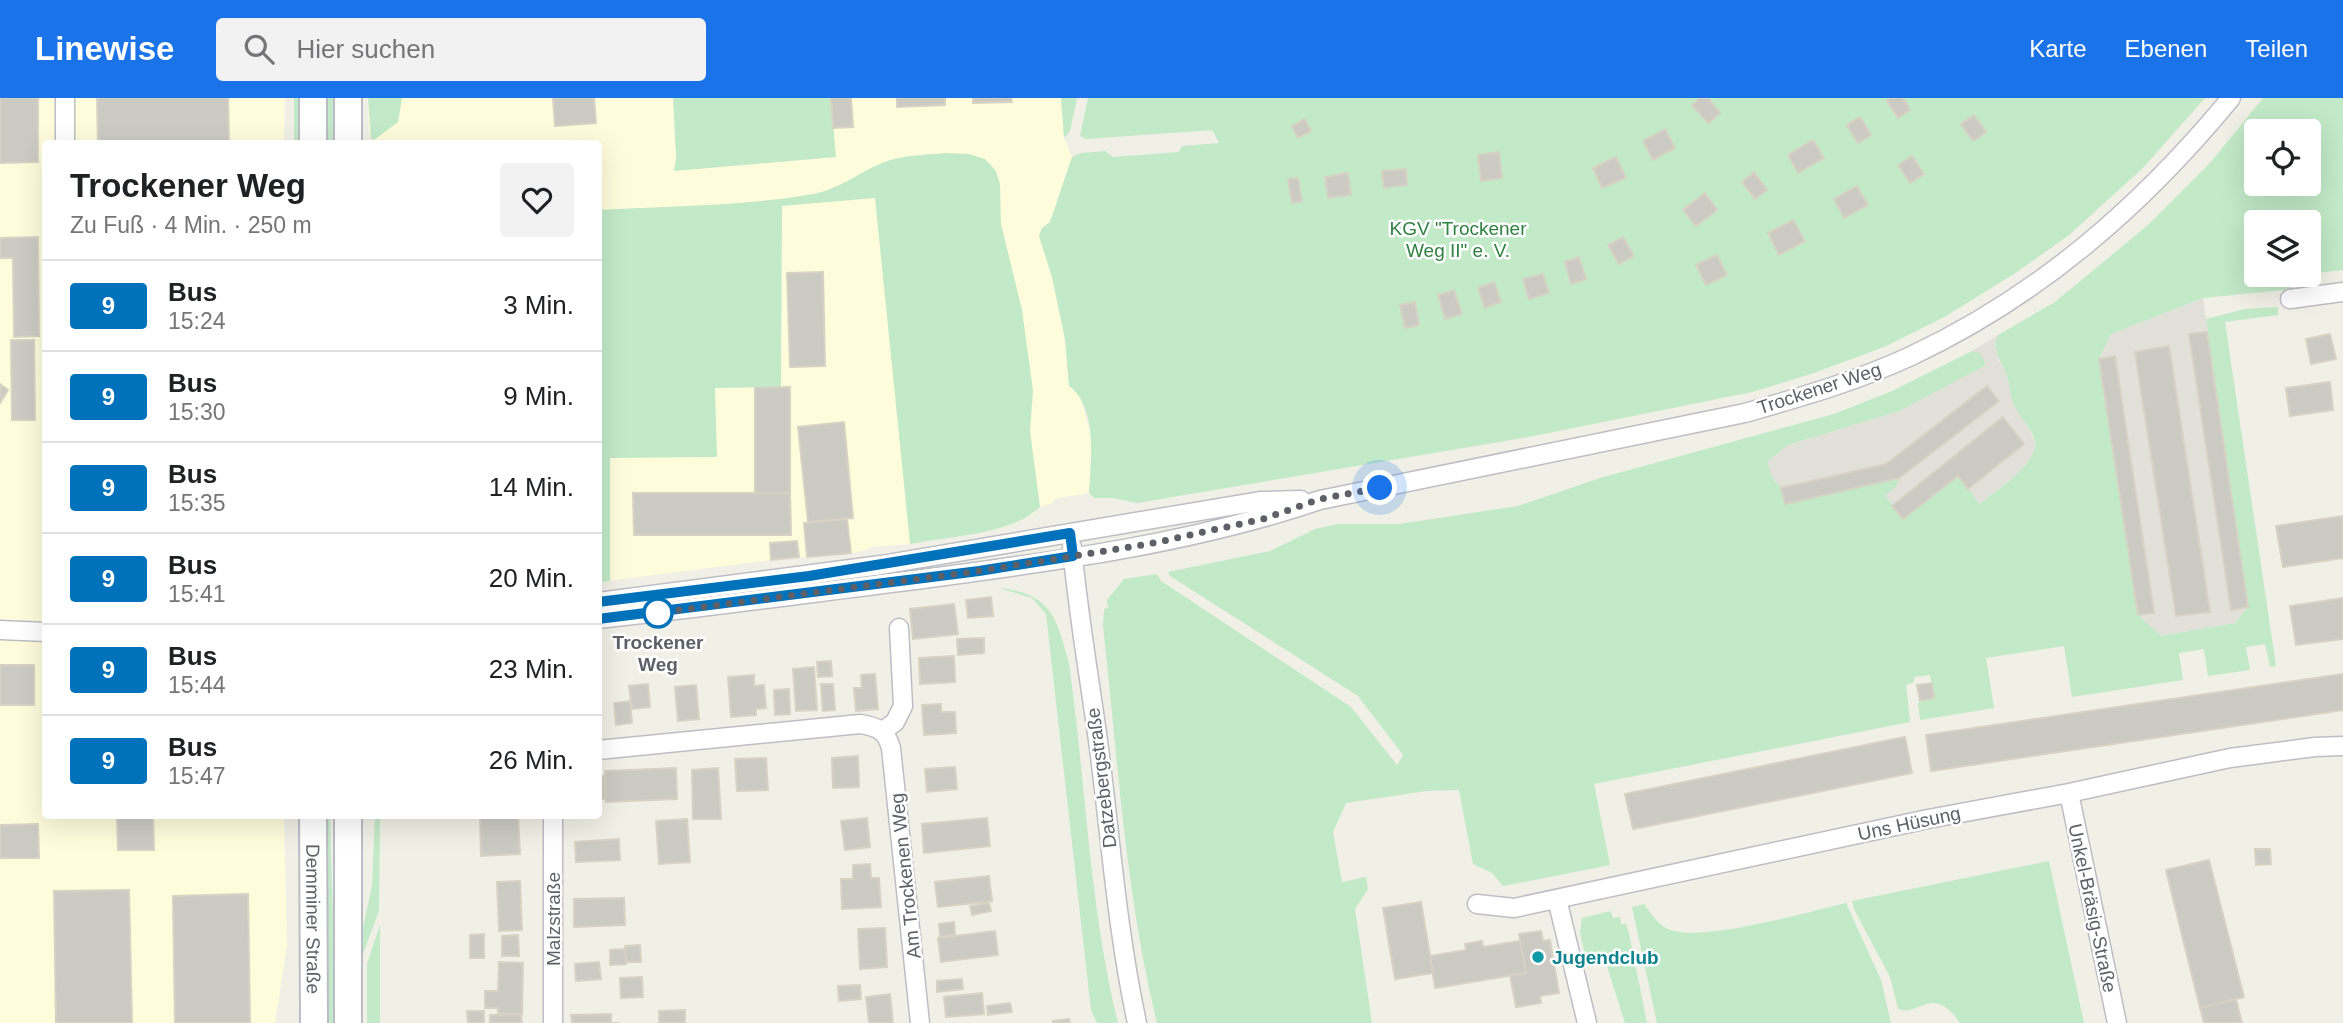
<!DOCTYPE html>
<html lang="de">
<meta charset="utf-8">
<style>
body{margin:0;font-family:Arial,sans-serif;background:#f2f2f2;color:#202124;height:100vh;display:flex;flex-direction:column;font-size:26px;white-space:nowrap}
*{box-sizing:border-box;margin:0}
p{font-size:23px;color:#757577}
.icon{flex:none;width:38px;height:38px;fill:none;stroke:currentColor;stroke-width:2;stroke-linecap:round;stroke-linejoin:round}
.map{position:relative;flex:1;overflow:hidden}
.panel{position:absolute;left:42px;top:42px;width:560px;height:679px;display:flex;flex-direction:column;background:#fff;border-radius:7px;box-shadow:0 7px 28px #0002}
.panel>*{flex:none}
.badge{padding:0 14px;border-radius:5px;font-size:24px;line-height:46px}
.fabs{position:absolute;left:2244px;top:21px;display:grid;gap:14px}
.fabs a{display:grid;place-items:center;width:77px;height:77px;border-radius:7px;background:#fff;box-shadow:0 7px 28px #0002;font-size:35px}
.you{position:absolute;width:35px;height:35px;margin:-18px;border:5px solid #fff;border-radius:50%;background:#1a73e8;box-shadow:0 0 0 10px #1a73e833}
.map>.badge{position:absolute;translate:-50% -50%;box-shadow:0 0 0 4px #fff}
.round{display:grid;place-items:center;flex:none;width:74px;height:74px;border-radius:7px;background:#f2f2f2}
.summary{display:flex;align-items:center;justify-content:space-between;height:119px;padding:0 28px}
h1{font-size:33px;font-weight:800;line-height:52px}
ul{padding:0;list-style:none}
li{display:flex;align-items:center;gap:21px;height:91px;padding:0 28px;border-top:2px solid #e0e0e0}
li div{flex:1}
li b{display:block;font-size:26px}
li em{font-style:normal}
li .badge{min-width:77px;font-weight:700;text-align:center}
header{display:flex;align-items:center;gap:42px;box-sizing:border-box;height:98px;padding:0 35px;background:#1a73e8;color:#fff}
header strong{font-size:33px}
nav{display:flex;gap:38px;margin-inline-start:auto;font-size:24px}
.search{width:490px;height:63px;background:#f2f2f2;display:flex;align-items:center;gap:18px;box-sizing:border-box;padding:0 24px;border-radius:7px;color:#757577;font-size:26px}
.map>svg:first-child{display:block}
</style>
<header>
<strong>Linewise</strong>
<div class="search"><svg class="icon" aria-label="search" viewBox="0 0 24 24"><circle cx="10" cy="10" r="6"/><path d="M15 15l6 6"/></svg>Hier suchen</div>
<nav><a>Karte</a><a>Ebenen</a><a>Teilen</a></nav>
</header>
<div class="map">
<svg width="2343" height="925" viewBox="0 0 2343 925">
<rect width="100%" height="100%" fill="#f0f0e6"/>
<path fill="#fffcdc" d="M0 0H285L284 45 46 46V718H284L287 848 275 925H0Z
M368 0H1061L1064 40 1072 59 1050 124 1042 130 1039 138 1052 179 1065 241 1069 288 1079 295 1092 340 1089 395 1054 401 1053 405 1040 409 1033 416 1014 425 986 432 910 446 871 449 868 452 851 455 771 462 599 484 598 46 372 45 369 35Z"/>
<path fill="#e1e1da" d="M2203 200 2248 509 2235 525 2161 538 2138 517 2099 261 2111 236Z
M1998 237 1995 245 1998 261 2006 274 2015 309 2022 317 2036 344 2035 355 2023 371 1980 406 1968 391 1903 421 1885 397 1898 381 1785 406 1781 390 1771 378 1768 363 1788 347 1899 313 1980 255 1972 253Z"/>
<path fill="#c2e9c8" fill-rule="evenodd" d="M294 0H299V45H294Z
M322 0H335V45H322Z
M368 0H402L398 24 374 42 371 41Z
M673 0H831L836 59 674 73 676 60Z
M1061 0H1077L1070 33 1064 40Z
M1088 0H2205L2143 70 2069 137 2017 174 1946 218 1884 249 1811 276 1752 294 1529 339 1137 405 1112 400H1094L1089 395C1091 363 1098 309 1069 288L1065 241 1052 179 1039 138 1042 130 1050 124 1072 59 1081 55 1105 53 1113 59 1179 54 1182 48 1219 45 1212 32 1086 41 1080 38Z
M2263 0H2343V172L2308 176V124H2256V177H2303L2291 178 2292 191 2203 200 2111 236 2099 261 2138 517 2161 538 2235 525 2248 509 2206 221 2245 211 2278 209V217L2225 224 2276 568 2270 569 2265 546 2246 549 2250 572 2208 578 2204 551 2179 555 2183 582 2072 599 2064 548 1986 560 1994 610 1920 622 1918 605 1934 600 1930 577 1914 579V584L1906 587 1910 624 1594 686 1610 767 1503 788 1492 775 1473 766 1459 692 1426 693 1346 705 1333 734 1342 784 1366 779 1368 791 1355 811 1372 925H1157C1125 795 1118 661 1103 528L1104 511 1108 510 1107 502 1124 481 1157 476 1161 483 1351 609 1397 667 1403 657 1358 598 1170 478 1168 474 1270 453 1315 431 1338 426H1399L1518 408 1600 380 1834 316 1892 293 1972 253 1980 255 1986 267 1899 313 1788 347 1768 363 1771 378 1781 390 1786 406 1899 380 1895 390 1885 397 1903 421 1958 378 1980 406C1995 393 2041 364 2035 342 2031 330 2021 320 2015 309 2010 299 2010 284 2005 273 1999 260 1992 251 1998 237L2055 204 2148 127 2210 65ZM2256 33H2308V86H2256Z
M945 55 969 56 985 61 996 73 1000 86 1001 126 1022 212 1033 292 1030 333 1040 409C1013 436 947 439 910 446L875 100 782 108 781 289 715 290 717 359 610 360V483L599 484 598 300 600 299 599 112C668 108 745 108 813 96 839 91 858 75 882 65 902 57 924 57 945 55Z
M999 490C1052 495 1057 521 1069 566 1086 686 1089 807 1118 925H1097L1091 912 1046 516 1032 500Z
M324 718H330L336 925H328Z
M375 718H380L379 813 360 864 361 839 372 788Z
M2049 763 2084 925H1960C1933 885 1920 919 1898 911L1890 879 1855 813 1852 803Z
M1846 805 1881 882 1891 925H1657L1632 809 1644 806C1650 814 1658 826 1666 830 1695 847 1811 813 1846 805Z
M1611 813 1613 820 1620 819 1621 826H1626L1629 835 1647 925H1625L1604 859 1586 864 1580 834 1582 820Z
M380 827V925H367V866Z"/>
<path fill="#cbcac3" stroke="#d6d3c4" stroke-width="2" d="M0 0H38V64L0 65Z
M97 0H228L229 46H98Z
M553 0H594L596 25 555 28Z
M831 0H851L853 29 833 30Z
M897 0H945V7L897 9Z
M973 0H1011L1012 4 973 5Z
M1700 0H1708L1720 15 1708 25 1692 7Z
M1891 0H1903L1910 12 1898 20 1887 3Z
M1974 17 1986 34 1973 43 1961 26Z
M1860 19 1871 37 1858 45 1847 27Z
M1305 21 1311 33 1298 40 1292 28Z
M1665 31 1675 50 1653 62 1643 43Z
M1813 42 1824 60 1798 75 1788 57Z
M1499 54 1502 80 1481 83 1478 57Z
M1912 58 1924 76 1910 85 1898 67Z
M1616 59 1626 80 1602 90 1593 70Z
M1406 71 1407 87 1384 90 1382 73Z
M1754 74 1767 92 1755 101 1742 84Z
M1348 75 1351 97 1328 100 1325 79Z
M1298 80 1302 103 1292 105 1288 81Z
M1857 88 1868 107 1844 120 1834 101Z
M1705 95 1717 112 1696 128 1683 112Z
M1793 122 1805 143 1779 157 1768 135Z
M38 139 39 238 14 239 13 160H0V140Z
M1623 139 1634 158 1619 166 1608 147Z
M1717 157 1727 177 1706 187 1696 167Z
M1579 159 1586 181 1571 186 1565 164Z
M823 174 825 268 790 269 787 175Z
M1543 176 1549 195 1529 201 1523 181Z
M1494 184 1501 204 1485 210 1478 190Z
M1454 192 1462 216 1445 221 1438 197Z
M1415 204 1419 227 1405 230 1400 207Z
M2207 234 2248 509 2231 512 2189 236Z
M2330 236 2336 261 2311 266 2306 241Z
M11 242H34L35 322H12Z
M2169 248 2210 514 2176 518 2135 254Z
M2115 258 2154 515 2138 517 2099 261Z
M2330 284 2333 312 2290 318 2286 290Z
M0 286 8 292 0 305Z
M1987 288 1999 303 1899 380 1785 406 1781 390 1886 366Z
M790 289V395H755V290Z
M2003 319 2024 346 1968 391 1958 378 1903 421 1892 408Z
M844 324 853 420 808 424 798 329Z
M633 395H790L791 437H634Z
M2343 418V460L2283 469 2276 428Z
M847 421 851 455 807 459 804 425Z
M797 443 799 459 771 462 770 445Z
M991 499 993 518 968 520 966 502Z
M2343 500V541L2296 547 2290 508Z
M954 506 958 536 913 541 910 511Z
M984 540V555L958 557 957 541Z
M954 558 955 584 920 586 919 560Z
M831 563 832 578 818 579 817 564Z
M0 567H34V607H0Z
M814 569 817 612 796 613 793 571Z
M875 576 878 611 856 613 854 590H862L861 577Z
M2343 576V612L1931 673 1926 637Z
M754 577V588L764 587 766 610 756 611V617L731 619 728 579Z
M1932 585 1934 600 1920 603 1917 587Z
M648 586 650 609 632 611 629 588Z
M821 586H833L835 612 823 613Z
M696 587 699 621 678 623 675 589Z
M789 591 790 616 775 617 774 592Z
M630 603 632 625 616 627 614 605Z
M941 606V614H955L956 635 924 637 922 607Z
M1905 639 1912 675 1633 731 1625 696Z
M858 658 859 689 833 690 832 660Z
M766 660 768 692 737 693 735 661Z
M955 669 957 691 927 694 925 671Z
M676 670 677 701 606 704 605 673Z
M718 670 721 721H693L692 672Z
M598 678H605V701H598Z
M117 718H153L154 752H118Z
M480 718H518L520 756 481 758Z
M867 720 870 749 845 752 841 723Z
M987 720 990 748 924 755 922 726Z
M687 721 690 764 659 766 656 723Z
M38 726 39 760H0V727Z
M619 741 620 762 576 764 575 744Z
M2255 751H2270L2271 766 2256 767Z
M2209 762 2244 899 2200 910 2166 772Z
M870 766 871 780H879L881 809 842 811 841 781H853V767Z
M989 778 992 803 938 809 935 784Z
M520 783 522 832 499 833 497 784Z
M129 792 132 925H56L54 793Z
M248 796 250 925H175L173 798Z
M624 800 625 827 574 829V801Z
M1421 804 1433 875 1395 881 1383 810Z
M989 805 991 813 972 817 970 808Z
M954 824 955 836 940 839 939 826Z
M885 830 887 869 860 871 858 831Z
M995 833 998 857 941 864 938 840Z
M1541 833 1543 843 1550 842 1559 895 1540 898 1541 905 1516 909 1510 877 1526 875 1519 836Z
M484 836V860H470V837Z
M518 837 519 858H502V838Z
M1482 843 1483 849 1520 843 1526 875 1435 890 1430 858 1466 852 1465 846Z
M640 847 641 864H626L625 848Z
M625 851 626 866 610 867V852Z
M499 864 523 865 522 916 498 915V910H485V893H498Z
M599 864 601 881 576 883 575 866Z
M642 879 643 899 621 900 620 880Z
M962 881 963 891 937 894V883Z
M860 887 861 901 839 903 838 888Z
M982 895 984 916 946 919 944 899Z
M890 896 893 925H869L866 899Z
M2236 901 2242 925H2204L2200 910Z
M1010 905 1012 914 988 917 987 908Z
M685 912V925H659V913Z
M467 913H484V925H468Z
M521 916 522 925H490V917Z
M611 916V925H619H572L571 917Z
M1069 921 1070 925H1053V923Z"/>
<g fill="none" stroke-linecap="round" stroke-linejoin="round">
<g stroke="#bdbec5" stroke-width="21">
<path id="street" d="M65 0V46
M2290 201 2343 194
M1072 449C1078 516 1090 583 1099 650 1111 744 1117 832 1137 925
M598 504 881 467 1260 403 1301 402
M598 521C704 510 809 495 915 482 1051 464 1190 446 1320 402L1745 315C1801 299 1857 283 1911 258 2039 198 2142 108 2231 0
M0 532 46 534
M883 633 895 624 903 608 899 530
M598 652 860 626C878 629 886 632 891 650L920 925
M2069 695 2117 925
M553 718V925
M1557 801 1587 925
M1477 806 1514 810 1928 721 2069 695 2230 660 2315 649 2343 648"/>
</g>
<g stroke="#bbbdc4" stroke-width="30">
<g id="secondary">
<path d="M313 46V0"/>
<path d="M348 46V0"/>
<path id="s1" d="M313 718 314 925"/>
<path d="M348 925V718"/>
</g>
</g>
<use href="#street" stroke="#fff" stroke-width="18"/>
<use href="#secondary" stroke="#fff" stroke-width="26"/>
</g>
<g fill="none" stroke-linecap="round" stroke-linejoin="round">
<g stroke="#fff" stroke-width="16">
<path id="line" d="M598 504 809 478 1070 435 1073 458 979 473 598 521"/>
</g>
<use href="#line" stroke="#0072bc" stroke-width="10"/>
<path stroke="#5d6067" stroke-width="7" stroke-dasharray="0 12.6" d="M658 515H656L979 473 1149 446 1263 421 1320 401 1380 390"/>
</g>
<circle fill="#fff" stroke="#0072bc" stroke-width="3.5" cx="658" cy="515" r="14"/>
<circle fill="#0f9aa8" stroke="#fff" stroke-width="2.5" cx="1538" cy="859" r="7"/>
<g text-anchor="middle" stroke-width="5" stroke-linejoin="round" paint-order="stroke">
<g font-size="19" fill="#308242" stroke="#fff">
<text x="1458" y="137">KGV "Trockener<tspan x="1458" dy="22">Weg II" e. V.</tspan></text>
</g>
<g font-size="19" fill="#5d6067" stroke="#fff">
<text transform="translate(1819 290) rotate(-18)" y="7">Trockener Weg</text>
<text transform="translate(1101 680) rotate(-97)" y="7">Datzebergstraße</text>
<text transform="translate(1909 725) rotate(-12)" y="7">Uns Hüsung</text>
<text transform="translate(905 778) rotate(-96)" y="7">Am Trockenen Weg</text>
<text transform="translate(2093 810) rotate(78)" y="7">Unkel-Bräsig-Straße</text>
<text dy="7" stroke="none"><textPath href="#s1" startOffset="103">Demminer Straße</textPath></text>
<text transform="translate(553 821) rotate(-90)" y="7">Malzstraße</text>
</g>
<g font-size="19" font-weight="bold" fill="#5d6067" stroke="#fff">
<text x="658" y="551">Trockener<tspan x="658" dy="22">Weg</tspan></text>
</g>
<g font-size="19" font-weight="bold" fill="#0d838f" stroke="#fff" text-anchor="start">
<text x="1552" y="866">Jugendclub</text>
</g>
</g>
</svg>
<div class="fabs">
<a><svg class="icon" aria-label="locate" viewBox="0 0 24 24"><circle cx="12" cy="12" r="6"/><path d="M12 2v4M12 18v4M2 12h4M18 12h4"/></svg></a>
<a><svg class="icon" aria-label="layers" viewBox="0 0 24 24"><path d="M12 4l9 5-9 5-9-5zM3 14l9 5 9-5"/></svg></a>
</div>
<div class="you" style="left:1380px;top:390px"></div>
<section class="panel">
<div class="summary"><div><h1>Trockener Weg</h1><p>Zu Fuß · 4 Min. · 250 m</p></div><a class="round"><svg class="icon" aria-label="heart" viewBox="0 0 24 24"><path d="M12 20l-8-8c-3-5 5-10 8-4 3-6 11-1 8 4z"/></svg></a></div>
<ul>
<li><span class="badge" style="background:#0072bc;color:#fff">9</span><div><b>Bus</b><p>15:24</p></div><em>3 Min.</em></li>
<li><span class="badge" style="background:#0072bc;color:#fff">9</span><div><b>Bus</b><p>15:30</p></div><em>9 Min.</em></li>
<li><span class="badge" style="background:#0072bc;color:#fff">9</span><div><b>Bus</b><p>15:35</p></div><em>14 Min.</em></li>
<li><span class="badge" style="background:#0072bc;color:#fff">9</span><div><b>Bus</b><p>15:41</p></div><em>20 Min.</em></li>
<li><span class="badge" style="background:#0072bc;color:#fff">9</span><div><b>Bus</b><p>15:44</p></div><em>23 Min.</em></li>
<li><span class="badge" style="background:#0072bc;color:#fff">9</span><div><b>Bus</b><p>15:47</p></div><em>26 Min.</em></li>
</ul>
</section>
</div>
